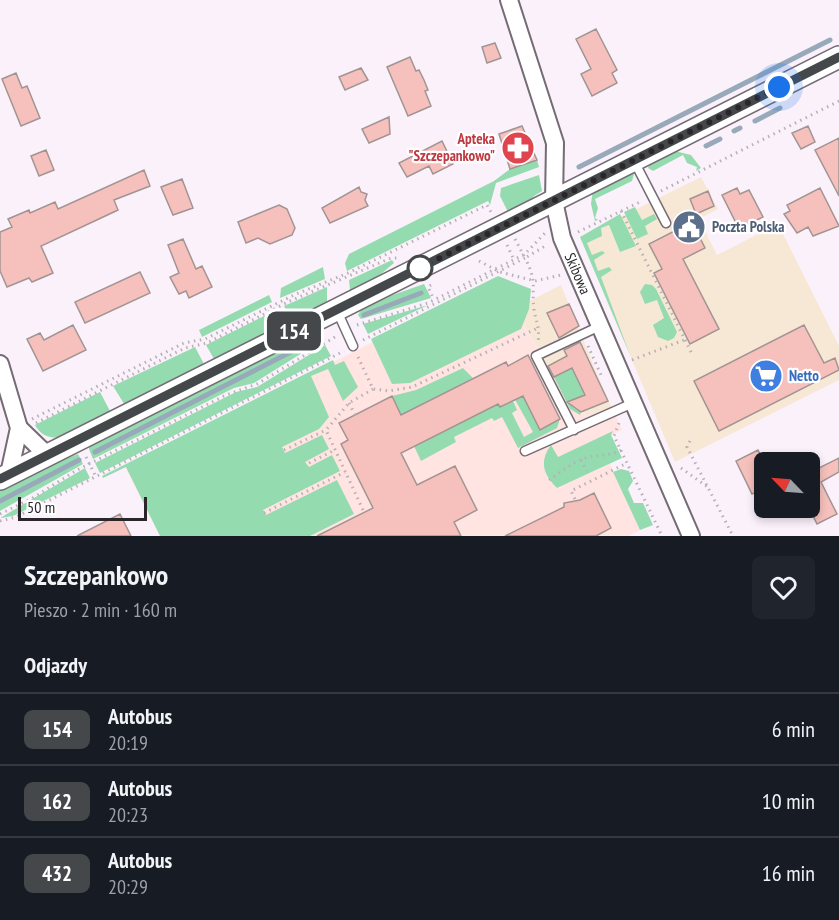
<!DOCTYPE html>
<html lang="pl">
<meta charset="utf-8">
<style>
body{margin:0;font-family:"PT Sans Narrow",sans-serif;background:#20242c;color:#f1f3f6;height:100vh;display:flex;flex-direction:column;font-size:22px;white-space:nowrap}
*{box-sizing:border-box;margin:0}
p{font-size:20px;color:#9ea1a6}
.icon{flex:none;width:33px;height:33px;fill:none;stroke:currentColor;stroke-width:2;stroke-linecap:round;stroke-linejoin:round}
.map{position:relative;height:536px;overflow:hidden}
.sheet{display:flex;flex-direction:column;background:#171b24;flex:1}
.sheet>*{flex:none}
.badge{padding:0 12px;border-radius:9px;font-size:21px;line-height:39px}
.needle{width:39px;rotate:295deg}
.fabs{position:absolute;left:754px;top:452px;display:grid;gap:12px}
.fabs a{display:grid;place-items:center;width:66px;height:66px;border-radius:9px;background:#171b24;box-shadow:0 3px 9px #0003;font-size:30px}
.scale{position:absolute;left:18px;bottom:15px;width:129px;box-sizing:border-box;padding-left:6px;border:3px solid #2a262a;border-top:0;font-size:16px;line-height:21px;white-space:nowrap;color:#2a262a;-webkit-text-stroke:4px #fff;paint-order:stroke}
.you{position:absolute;width:30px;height:30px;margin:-15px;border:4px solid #fff;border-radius:50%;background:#1a73e8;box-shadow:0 0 0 9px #1a73e833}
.map>.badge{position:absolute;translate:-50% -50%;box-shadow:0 0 0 3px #fff}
h2{padding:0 24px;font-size:22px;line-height:54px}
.round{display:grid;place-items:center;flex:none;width:63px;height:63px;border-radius:9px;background:#20242c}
.summary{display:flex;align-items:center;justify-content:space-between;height:102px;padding:0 24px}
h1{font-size:28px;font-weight:700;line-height:45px}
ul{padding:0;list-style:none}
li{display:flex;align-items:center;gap:18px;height:72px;padding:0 24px;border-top:2px solid #363941}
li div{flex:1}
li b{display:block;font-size:22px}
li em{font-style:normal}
li .badge{min-width:66px;font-weight:700;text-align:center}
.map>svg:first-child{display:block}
</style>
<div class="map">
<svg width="839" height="536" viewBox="0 0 839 536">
<rect width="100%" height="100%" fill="#fbf1fb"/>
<path fill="#f7e8d5" d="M701 177 718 209 699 219 717 255 778 224 839 346V380L675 462 580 237Z
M561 285 597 374 612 408 588 415 574 409 514 309Z"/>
<path fill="#ffe4e1" d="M496 280 574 409 588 415 612 408 622 430 544 467 548 479 557 488 610 464 640 530 629 536H160L125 467Z"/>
<path fill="#95dbb0" d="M671 150 691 155 701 168 696 171 697 167 687 163 683 155 653 171 648 168 651 161Z
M537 160 539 167 496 183 490 205 488 201 347 271 345 263 349 254 494 181 510 169Z
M626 173 634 174 632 181 595 199 598 208 595 218 598 220 595 221 591 204 593 189Z
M539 175 542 191 534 196 528 204 509 214 500 196 501 188Z
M635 207 642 220 654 214 657 219 645 226 648 234 637 239 624 212Z
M620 214 636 246 620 252 609 225 601 228 602 236 587 243 592 255 602 251 605 253 594 260 598 271 609 267 612 270 601 277 630 355 580 237Z
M392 260 394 263 369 284 353 292 350 290 349 280Z
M323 267 325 279 280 298 281 288Z
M498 276 531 289 529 309 521 329 410 383 392 384 371 339Z
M424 284 431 298 361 319 358 315 364 305Z
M645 284 652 285 656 289 677 332 674 338 668 341 658 337 653 325 664 318 657 300 645 304 640 292Z
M327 287V305L295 322 291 320 284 306Z
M269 295 272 302 202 337 199 330Z
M428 305 368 334 363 324Z
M276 310 283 324 282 328 217 360 214 359 206 345Z
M312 331 320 334 323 340 254 383 234 388 93 459 89 449 90 443Z
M325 345 331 356 100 473 95 463 236 392 257 387Z
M195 347 204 364 202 368 126 407 113 386Z
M333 360 335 365 344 361 358 387 343 401 328 369 311 376 329 417 319 429 282 447 285 453 322 435 329 449 305 462 309 467 332 455 340 471 263 510 266 515 337 480 354 514 310 536H160L126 467 103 478 102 476Z
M551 364 557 376 572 368 585 395 571 401 574 408 581 412 580 415 570 409 551 371Z
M463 368 473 378 401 415 392 396 416 390Z
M100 392 110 411 109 415C88 425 51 454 35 425Z
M521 392 540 429 560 419 557 428 518 448 502 417 494 421 492 418 454 437 456 442 421 461 414 446 498 404 500 407 513 401 517 410 512 413 524 437 533 432 513 396Z
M613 431 611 435 622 458 557 488C543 475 539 461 551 445L558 457Z
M78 454 83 464 0 511V488L57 459 59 461Z
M85 468 90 478 13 516 0 518Z
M621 469 629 471 633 481 628 489 634 503H643L653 525 640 530 613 472Z"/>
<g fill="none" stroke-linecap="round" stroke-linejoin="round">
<path stroke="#98a9ba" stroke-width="5" d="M755 121 780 108
M734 131 740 128
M706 146 720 139
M579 167 830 40
M364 315 421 293
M95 452 318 338
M0 501 79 460"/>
</g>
<path fill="#f6c1bc" stroke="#a29493" stroke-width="1.5" d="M596 29 617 70 612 73 617 83 592 96 581 74 591 69 576 39Z
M495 43 501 58 487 63 482 47Z
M410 57 416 71 419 70 424 80 428 90 425 91 431 106 408 116 387 67Z
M361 68 368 80 345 90 339 77Z
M16 73 22 88 27 86 40 118 21 126 2 79Z
M389 117 390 134 369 143 362 129Z
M522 126 537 160 510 169 499 134Z
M808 126 815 142 801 149 792 133Z
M839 138V196L815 150Z
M442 141 453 164 433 174 429 166 407 177 399 163Z
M46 150 54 170 39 176 31 156Z
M144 170 150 186 114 200 118 210 41 246 53 273 32 282 29 278 7 287 0 271V232L12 227 8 219 29 210 30 213 55 202 58 209Z
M182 179 193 208 173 215 161 187Z
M359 187 361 192 367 194 365 200 368 206 330 223 322 208Z
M737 188 740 194 749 190 763 217 739 229 722 195Z
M820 188 839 226 813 236 808 227 797 233 784 214 790 211 787 205Z
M708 191 714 206 696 214 690 199Z
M279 205 287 209 295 228 292 235 270 244 258 238 246 243 238 222Z
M692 222 705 248 683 259 719 329 690 344 654 273 662 269 649 244Z
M183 239 196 269 202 266 212 287 189 298 186 291 179 294 170 277 179 273 168 245Z
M140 272 150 293 85 323 75 302Z
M569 304 579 326 559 338 547 313Z
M73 325 86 350 43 371 27 339 40 333 44 340Z
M804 325 824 363 835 358 839 370 719 431 694 381Z
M580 342 608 401 581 412 567 402 585 395 572 368 554 377 548 366 567 356 564 350Z
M528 355 560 419 540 430 523 396 500 407 498 404 401 453 417 485 455 466 477 510 454 522 461 536H317L373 508 341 444 348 440 339 423 392 396 401 415 506 362 508 366Z
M758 450 765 464V488L752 494 736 461Z
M839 458V472L821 482 837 514 817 524 810 510V461L815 470Z
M594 493 611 528 596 536H505L564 507V503L580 500Z
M120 514 131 536H77Z"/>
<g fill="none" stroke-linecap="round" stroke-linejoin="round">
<g stroke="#746b74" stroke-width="11">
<path id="service" d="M634 161 666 223
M337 311 353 346
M574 430 536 356 600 326
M525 451 633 403"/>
</g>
<g stroke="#746b74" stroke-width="20">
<g id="minor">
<path id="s1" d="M509 0 555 143 554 201 562 238 691 536"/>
<path d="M0 364 19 428 9 474"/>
<path d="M19 428 47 455"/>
</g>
</g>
<g stroke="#746b74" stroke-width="24">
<path id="tertiary" d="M0 479 839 57"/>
</g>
<path stroke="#b8b0b8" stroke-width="3" stroke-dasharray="1.5 4.5" stroke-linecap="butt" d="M661 191 839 101
M621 211 692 354
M578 232 642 201
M515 239 525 258 547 245
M507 245 514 260
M479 261 500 272 535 281 561 275
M431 285 428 287 434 300
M357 325 428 303 525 254 545 233
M363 340 525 258C538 283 531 286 534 309 536 322 540 329 538 342
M588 346 601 375
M358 357 373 389 389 391 412 387 540 327
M632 360 684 340
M349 403 355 415
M32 419 184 343 205 339 294 295 348 273 487 205 491 212
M36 423 185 348 207 343 290 301 391 258H397
M619 423 614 436 662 536
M690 441 687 447 733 536
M284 450 326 430
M86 457 96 477
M581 460 587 471
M309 463 335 450
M681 468 709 488
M549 480C558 474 573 462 583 459 596 454 608 457 621 450
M575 499 571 491 627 463
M363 510 326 430 349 403 373 389
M264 513 345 472
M0 514 31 499 77 470 226 395 257 384 335 337
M0 521 16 517 344 351"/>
<use href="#service" stroke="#fff" stroke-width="8"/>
<use href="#minor" stroke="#fff" stroke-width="16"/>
<use href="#tertiary" stroke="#fff" stroke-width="21"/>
</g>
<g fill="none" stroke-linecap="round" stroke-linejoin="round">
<g stroke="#fff" stroke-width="14">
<path id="line" d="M0 479 839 57"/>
</g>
<use href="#line" stroke="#45484a" stroke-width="9"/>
<path stroke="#2a262a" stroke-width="6" stroke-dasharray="0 10.8" d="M420 268 779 87"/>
</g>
<defs>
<g id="pharmacy-disc" transform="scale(1.725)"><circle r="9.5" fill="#e0444e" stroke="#fff"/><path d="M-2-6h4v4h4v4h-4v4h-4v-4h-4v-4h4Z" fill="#fff"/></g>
<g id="civic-disc" transform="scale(1.725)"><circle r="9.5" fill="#5c6f8a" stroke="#fff"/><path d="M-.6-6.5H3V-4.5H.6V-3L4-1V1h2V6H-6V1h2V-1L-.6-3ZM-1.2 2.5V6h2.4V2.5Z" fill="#fff"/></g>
<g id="supermarket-disc" transform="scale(1.725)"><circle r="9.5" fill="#3f7fe0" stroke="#fff"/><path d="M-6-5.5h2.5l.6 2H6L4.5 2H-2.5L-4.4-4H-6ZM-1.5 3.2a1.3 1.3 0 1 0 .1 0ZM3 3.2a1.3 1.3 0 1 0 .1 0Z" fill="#fff"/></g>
</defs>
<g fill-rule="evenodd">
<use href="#pharmacy-disc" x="518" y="148"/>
<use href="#civic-disc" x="689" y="227"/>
<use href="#supermarket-disc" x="766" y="376"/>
</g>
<circle fill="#fff" stroke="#45484a" stroke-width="3" cx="420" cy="268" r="12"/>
<g text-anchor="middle" stroke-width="4.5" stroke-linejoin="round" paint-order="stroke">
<g font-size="15" font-weight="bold" fill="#be3a42" stroke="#fff" text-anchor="end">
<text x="495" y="144">Apteka<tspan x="495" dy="17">"Szczepankowo"</tspan></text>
</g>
<g font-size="15" font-weight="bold" fill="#4e5e75" stroke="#fff" text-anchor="start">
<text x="712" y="232">Poczta Polska</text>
</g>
<g font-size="15" fill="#2a262a" stroke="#fff">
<text dy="5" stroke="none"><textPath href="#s1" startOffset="285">Skibowa</textPath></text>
</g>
<g font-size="15" font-weight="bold" fill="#366cbe" stroke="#fff" text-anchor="start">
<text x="789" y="381">Netto</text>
</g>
</g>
</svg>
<div class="fabs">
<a><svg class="needle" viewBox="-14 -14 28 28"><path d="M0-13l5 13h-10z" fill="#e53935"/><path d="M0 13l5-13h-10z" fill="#9ea1a6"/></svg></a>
</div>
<div class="scale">50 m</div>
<div class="you" style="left:779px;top:87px"></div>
<b class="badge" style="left:294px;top:331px;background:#45484a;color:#fff">154</b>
</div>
<section class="sheet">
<div class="summary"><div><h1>Szczepankowo</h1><p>Pieszo · 2 min · 160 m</p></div><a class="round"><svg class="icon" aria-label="heart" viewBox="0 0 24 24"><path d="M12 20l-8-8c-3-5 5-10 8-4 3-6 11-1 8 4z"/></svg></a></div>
<h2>Odjazdy</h2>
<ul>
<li><span class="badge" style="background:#45484a;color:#fff">154</span><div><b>Autobus</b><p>20:19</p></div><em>6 min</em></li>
<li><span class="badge" style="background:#45484a;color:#fff">162</span><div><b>Autobus</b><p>20:23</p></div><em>10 min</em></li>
<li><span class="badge" style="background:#45484a;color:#fff">432</span><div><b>Autobus</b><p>20:29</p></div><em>16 min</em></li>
</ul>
</section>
